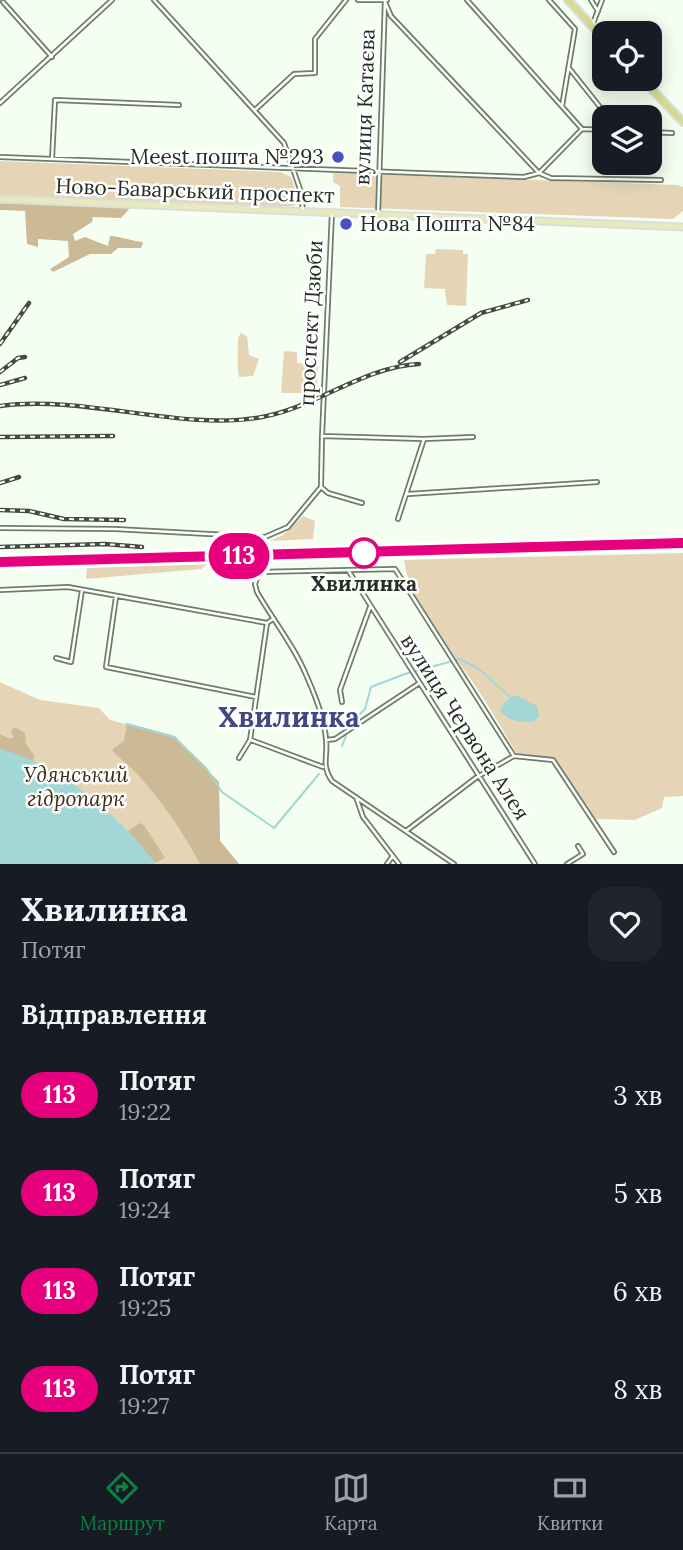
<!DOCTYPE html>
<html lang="uk">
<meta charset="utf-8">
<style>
body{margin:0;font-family:Lora,serif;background:#20242c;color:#f1f3f6;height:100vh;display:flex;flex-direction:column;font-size:26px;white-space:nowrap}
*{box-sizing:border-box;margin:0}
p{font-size:23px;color:#9ea1a6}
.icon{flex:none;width:38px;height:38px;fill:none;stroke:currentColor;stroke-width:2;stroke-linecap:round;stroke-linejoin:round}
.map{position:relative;height:864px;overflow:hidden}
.panel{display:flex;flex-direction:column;background:#171b24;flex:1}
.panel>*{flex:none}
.badge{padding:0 14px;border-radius:23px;font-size:24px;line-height:46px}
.controls{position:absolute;left:592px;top:21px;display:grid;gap:14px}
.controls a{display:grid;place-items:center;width:70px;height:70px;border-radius:14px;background:#171b24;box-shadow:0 4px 18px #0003;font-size:35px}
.map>.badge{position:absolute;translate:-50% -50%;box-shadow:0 0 0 4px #fff}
h2{padding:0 21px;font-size:26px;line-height:63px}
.round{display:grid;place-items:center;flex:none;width:74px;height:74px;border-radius:21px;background:#20242c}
.summary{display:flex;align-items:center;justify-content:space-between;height:119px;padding:0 21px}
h1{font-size:33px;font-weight:700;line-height:52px}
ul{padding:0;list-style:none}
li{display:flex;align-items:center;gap:21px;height:98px;padding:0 21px}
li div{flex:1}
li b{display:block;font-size:26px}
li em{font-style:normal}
li .badge{min-width:77px;font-weight:700;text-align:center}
.tab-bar{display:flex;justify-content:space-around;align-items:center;height:98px;border-top:2px solid #363941;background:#171b24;font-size:19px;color:#9ea1a6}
.tab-bar a{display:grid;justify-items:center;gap:4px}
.tab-bar .selected{color:#0b8043}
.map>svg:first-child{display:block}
</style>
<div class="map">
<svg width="683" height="864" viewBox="0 0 683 864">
<rect width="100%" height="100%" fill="#f4fff1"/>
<path fill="#e5d5b6" d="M0 161 280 172 291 177 300 201 294 206H272L0 196Z
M333 173 678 185 683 187V211L673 219 340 207V186L333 182Z
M436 249 463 250V254H468L466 306 447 305 445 289 424 288 426 254H435Z
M241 333 247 336 249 355 259 359 253 376 239 377C237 369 238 348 238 338Z
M284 351 297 352V363L318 364 317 393H281Z
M303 516 315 521 313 539 270 541 283 535Z
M683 553V796L664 797 662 808 635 820 596 819 554 758 517 754C504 733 492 711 478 690 452 650 411 608 404 560Z
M207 564 201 569 86 579 87 568Z
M0 682 40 700 99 708 110 720 174 737 219 789 220 841 239 864H0Z"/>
<path fill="#ccba96" d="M0 203 130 208 121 218 93 217 92 222 73 234 75 241 85 237 108 246 110 236C120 236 132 241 143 242L141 248H118L111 254H90L53 272 50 269 69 257 68 241 38 239V247L27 244 25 211 0 210Z
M127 723 175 736 219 782 220 841 239 864H200C183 832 164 804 140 777 131 767 120 759 112 750L124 741Z
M14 727 25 733 26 744 34 755 33 761 0 749V734L10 739 14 737 11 731Z
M140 823 144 825 165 858 155 863 128 831Z"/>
<path fill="#a3d7d5" d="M516 695 537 706 539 716 534 722C520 722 508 722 500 710L506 701Z
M0 749C58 763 121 817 156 864H0Z"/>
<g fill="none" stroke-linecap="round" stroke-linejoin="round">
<path stroke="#a3d7d5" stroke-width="2" d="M0 568 2 567
M126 724 174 737 206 768 222 792 274 828 319 774
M346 728 365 709 371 687 405 674 460 659 479 669 511 698
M342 746 346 736"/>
<g stroke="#6d7d69" stroke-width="6">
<path id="street" d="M154 0 284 143 301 192 303 211
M358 0H387
M467 0 582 129
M549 0 575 29 562 106
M591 0 598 11
M3 2 52 57
M385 2 391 16 539 173 582 129 604 130
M592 26 602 0
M569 68 608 117
M0 103 112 0
M256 109 294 74 315 73V39L346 0
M649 132 672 133
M0 157 524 177 539 173 551 178 661 180
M52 159 55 100 179 105
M378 215 385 0
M322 436 332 212
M424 439 473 437
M321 487 328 493 362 503
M408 494 597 482
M0 528 115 529 265 537 288 527 321 487 322 436 424 439 398 519
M348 570 535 864
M0 590 68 587 267 623 273 619
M116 597 106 667 256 697
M56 658 71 662 82 590
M342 702 340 690 370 607
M251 740 323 767
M326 740 335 739 418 684
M239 758 250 740 267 623
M356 797 363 817 399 864
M406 831 477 777 514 756
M387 864 392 857
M454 864 332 781C321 765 328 757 326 740 325 720 315 695 307 677 295 647 273 620 257 592L255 584 259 572 395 569 514 756 553 760 614 852
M567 864 583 854 578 846"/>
</g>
<g stroke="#dcdedc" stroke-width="9">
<path id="primary" d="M0 199 683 227"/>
</g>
<g stroke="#dcdedc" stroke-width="10">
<path id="highway" d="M568 0 604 39
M642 79 683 122"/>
</g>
<use href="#street" stroke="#fff" stroke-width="2.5"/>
<use href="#primary" stroke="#e6eabc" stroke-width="5"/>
<use href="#highway" stroke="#d6dc8f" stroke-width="6"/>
<g stroke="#434a41" stroke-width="4.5">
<path id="rail" d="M0 344 29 303
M400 362 481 313 528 300
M0 372 18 358 25 357
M0 385 25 378
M0 406C83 394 182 432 262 417 317 407 363 367 419 364
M0 437 113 436
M0 483 19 477
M0 510 29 511 64 519 124 520
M0 547 105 544 142 547
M0 559 683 540"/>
</g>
<use href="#rail" stroke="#fff" stroke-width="2" stroke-dasharray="5" stroke-linecap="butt"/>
</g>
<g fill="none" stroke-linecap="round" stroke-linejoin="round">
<g stroke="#fff" stroke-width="16">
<path id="line" d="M0 562 683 543"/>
</g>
<use href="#line" stroke="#e6007e" stroke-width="10"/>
</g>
<g fill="#4a4fc5" stroke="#fff" stroke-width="2.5">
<circle cx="338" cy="157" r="7"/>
<circle cx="346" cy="224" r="7"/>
</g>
<circle fill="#fff" stroke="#e6007e" stroke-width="3.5" cx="364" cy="553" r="14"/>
<g text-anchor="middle" stroke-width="5" stroke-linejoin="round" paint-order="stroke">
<g font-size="21" fill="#272e25" stroke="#fff">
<text transform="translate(365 107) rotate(-88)" y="7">вулиця Катаєва</text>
<text transform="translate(195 191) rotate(2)" y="7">Ново-Баварський проспект</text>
<text transform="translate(311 323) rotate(-87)" y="7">проспект Дзюби</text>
<text transform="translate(465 727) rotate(57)" y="7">вулиця Червона Алея</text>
</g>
<g font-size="21" fill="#272e25" stroke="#fff" text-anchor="end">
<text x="324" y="164">Meest пошта №293</text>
<text x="360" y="231" text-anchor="start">Нова Пошта №84</text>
</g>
<g font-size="21" font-weight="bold" fill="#272e25" stroke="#fff">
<text x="364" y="591">Хвилинка</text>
</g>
<g font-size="21" font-style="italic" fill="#3b2d0e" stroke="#fff">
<text x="76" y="782">Удянський<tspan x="76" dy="24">гідропарк</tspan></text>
</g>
<g font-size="28" font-weight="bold" fill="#414985" stroke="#fff">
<text x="289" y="727">Хвилинка</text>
</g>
</g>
</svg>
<div class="controls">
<a><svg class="icon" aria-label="locate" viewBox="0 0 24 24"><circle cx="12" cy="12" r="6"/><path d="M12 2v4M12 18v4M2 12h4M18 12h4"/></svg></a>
<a><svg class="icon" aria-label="layers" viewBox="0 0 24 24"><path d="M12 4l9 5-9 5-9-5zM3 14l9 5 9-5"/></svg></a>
</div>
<b class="badge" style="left:239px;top:556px;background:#e6007e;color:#fff">113</b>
</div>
<section class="panel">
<div class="summary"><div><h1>Хвилинка</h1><p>Потяг</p></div><a class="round"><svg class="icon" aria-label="heart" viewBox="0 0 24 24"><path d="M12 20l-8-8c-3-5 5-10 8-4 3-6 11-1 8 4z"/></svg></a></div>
<h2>Відправлення</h2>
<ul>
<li><span class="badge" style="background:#e6007e;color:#fff">113</span><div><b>Потяг</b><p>19:22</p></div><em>3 хв</em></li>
<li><span class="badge" style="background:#e6007e;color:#fff">113</span><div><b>Потяг</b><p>19:24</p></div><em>5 хв</em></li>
<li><span class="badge" style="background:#e6007e;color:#fff">113</span><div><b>Потяг</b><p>19:25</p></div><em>6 хв</em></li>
<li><span class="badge" style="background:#e6007e;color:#fff">113</span><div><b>Потяг</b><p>19:27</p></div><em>8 хв</em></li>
</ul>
</section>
<nav class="tab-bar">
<a class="selected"><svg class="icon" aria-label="directions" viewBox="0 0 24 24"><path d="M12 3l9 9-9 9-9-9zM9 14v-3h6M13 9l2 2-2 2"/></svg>Маршрут</a>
<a><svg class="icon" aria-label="map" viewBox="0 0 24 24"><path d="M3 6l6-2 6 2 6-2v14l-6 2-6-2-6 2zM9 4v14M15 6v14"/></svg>Карта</a>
<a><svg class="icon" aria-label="tickets" viewBox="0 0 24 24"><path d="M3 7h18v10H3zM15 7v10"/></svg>Квитки</a>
</nav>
